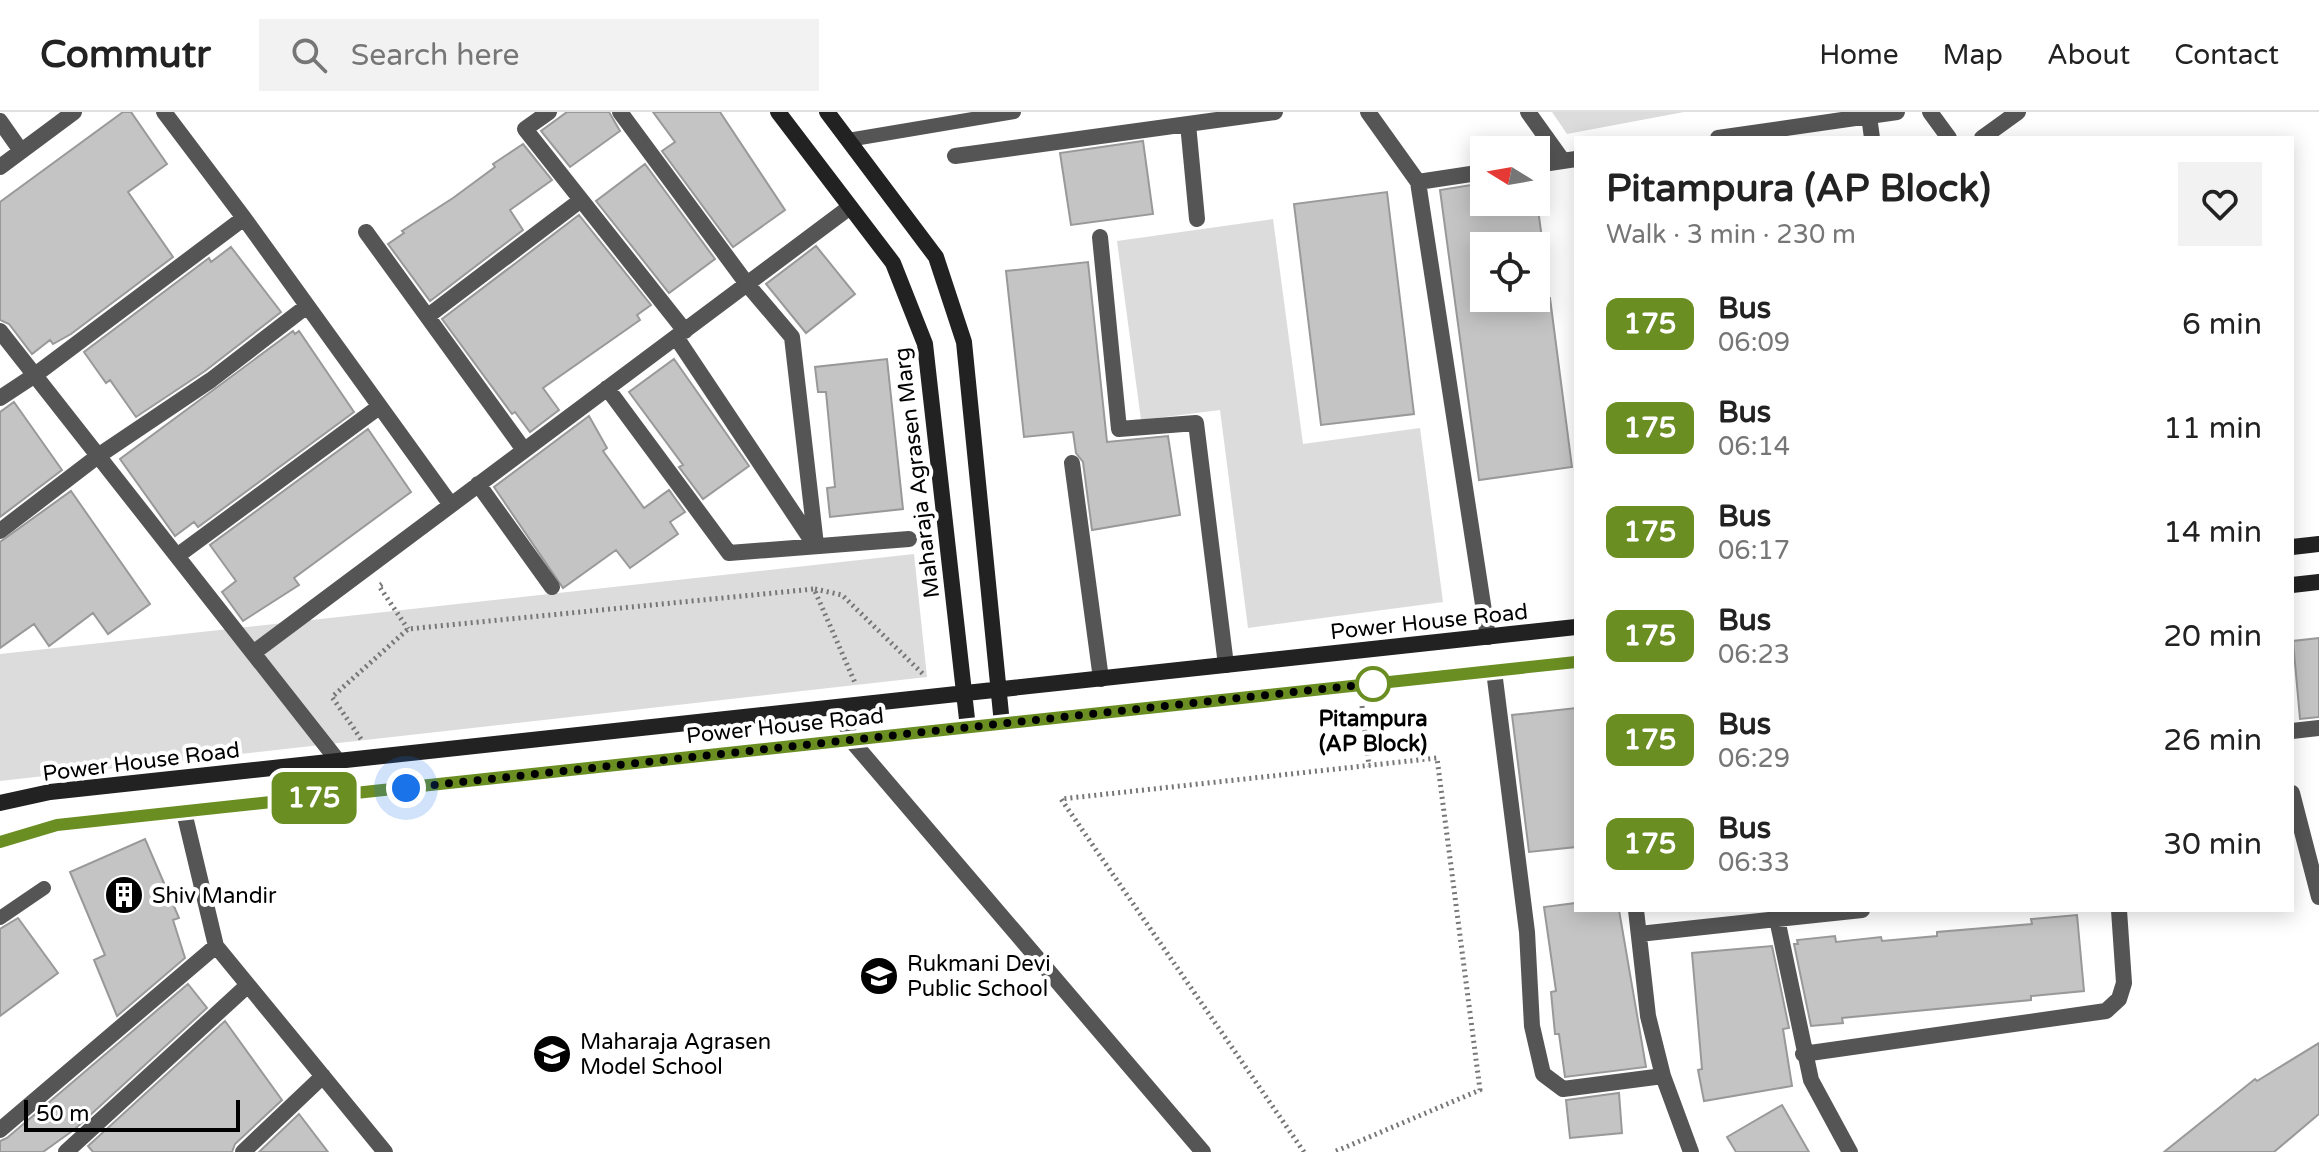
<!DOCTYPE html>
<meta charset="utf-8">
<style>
body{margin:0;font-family:"Varela Round",sans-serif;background:#f2f2f2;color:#222;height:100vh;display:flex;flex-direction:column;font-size:30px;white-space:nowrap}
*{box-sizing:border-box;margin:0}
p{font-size:26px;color:#767676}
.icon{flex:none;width:44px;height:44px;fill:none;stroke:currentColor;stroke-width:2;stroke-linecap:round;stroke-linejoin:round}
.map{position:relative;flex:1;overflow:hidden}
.side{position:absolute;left:1574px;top:24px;width:720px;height:776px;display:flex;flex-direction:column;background:#fff;border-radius:0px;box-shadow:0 4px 20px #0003}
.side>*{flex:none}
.badge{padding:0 16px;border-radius:12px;font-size:28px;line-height:52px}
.needle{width:52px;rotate:281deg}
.tools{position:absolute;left:1470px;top:24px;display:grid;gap:16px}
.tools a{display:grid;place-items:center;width:80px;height:80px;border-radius:0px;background:#fff;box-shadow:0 4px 20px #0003;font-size:40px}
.scale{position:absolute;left:24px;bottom:20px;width:216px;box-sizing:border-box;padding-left:8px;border:4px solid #000;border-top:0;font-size:22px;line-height:28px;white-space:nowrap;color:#000;-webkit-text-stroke:6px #fff;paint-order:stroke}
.you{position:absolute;width:40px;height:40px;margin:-20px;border:6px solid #fff;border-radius:50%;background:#1a73e8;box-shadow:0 0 0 12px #1a73e833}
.map>.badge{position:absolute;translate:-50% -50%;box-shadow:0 0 0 4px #fff}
.round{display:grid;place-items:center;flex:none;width:84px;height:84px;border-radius:0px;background:#f2f2f2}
.summary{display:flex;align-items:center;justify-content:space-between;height:136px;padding:0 32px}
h1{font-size:38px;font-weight:700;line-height:60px}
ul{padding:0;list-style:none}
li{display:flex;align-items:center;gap:24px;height:104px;padding:0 32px}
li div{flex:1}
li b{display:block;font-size:30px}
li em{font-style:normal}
li .badge{min-width:88px;font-weight:700;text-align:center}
header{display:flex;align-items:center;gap:48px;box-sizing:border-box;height:112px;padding:0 40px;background:#fff;border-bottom:2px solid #e0e0e0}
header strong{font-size:38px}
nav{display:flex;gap:44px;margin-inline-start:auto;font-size:28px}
.search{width:560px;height:72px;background:#f2f2f2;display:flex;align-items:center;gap:20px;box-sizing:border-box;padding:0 28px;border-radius:0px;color:#767676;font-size:30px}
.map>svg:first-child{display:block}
</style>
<header>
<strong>Commutr</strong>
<div class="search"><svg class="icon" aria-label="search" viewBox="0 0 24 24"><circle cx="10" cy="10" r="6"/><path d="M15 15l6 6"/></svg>Search here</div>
<nav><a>Home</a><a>Map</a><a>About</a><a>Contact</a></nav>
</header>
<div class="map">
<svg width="2319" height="1040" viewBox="0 0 2319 1040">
<rect width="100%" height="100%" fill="#fff"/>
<path fill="#dcdcdc" d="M1552 0H1684L1567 22Z
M1273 107 1303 332 1420 316 1443 490 1248 516 1220 298 1141 308 1117 129Z
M914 442 927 565 0 669V542Z"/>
<path fill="#c4c4c4" stroke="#999" stroke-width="2" d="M123 0H131L167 52 128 80 173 145 71 222 53 232 50 228 32 242 9 212 0 208V90Z
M567 0H609L620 19 570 55 541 19Z
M653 0H720L785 98 733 135 662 39 675 30Z
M1143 29 1153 102 1071 113 1060 41Z
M523 32 552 68 510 98 523 118 430 189 388 132 404 121 402 119 453 86 495 55 493 52Z
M645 52 715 147 669 181 596 89Z
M1484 71V90H1537L1543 134H1484V186H1550L1572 355 1479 368 1440 78Z
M1387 80 1414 302 1321 313 1294 92Z
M579 103 651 193 637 203 640 208 543 276 559 298 530 320 515 300 512 302 442 207Z
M816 134 855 182 806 221 766 172Z
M231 135 281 200 205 259 136 305 110 268 106 271 84 240 209 146 211 150Z
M1088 150 1107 330 1168 324 1180 403 1092 418 1083 350 1076 341 1073 320 1024 325 1006 159Z
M293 219 295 222 299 219 354 300 198 415 194 410 175 424 120 347Z
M674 247 749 354 703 387 679 355 683 353 629 280Z
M887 247 903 397 830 405 827 376 835 375 826 280H818L815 255Z
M14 290 62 358 0 405V300Z
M589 304 607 336 603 339 644 396 669 378 685 400 670 410 678 422 630 456 616 438 563 476 494 375Z
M368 317 411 380 294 466 299 473 243 509 222 480 236 469 210 433Z
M71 379 150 492 108 522 93 501 49 534 34 512 0 536V430Z
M2319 526V605L2300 607 2293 529Z
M1576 596V735L1529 740 1512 603Z
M145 727 179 806 173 808 185 846 117 904 94 848 105 843 70 760Z
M1576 791V798H1619L1646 955 1565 965 1559 922H1555L1551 880 1556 879 1544 795Z
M2077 803 2084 879 2031 884V888L1842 906 1843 911 1811 914 1794 832H1798L1797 828 1835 824 1836 830 1881 825 1882 829 1937 824V820L2032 812 2031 807Z
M18 806 58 861 0 904V817Z
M1772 834 1789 916 1783 917 1792 974 1704 989 1698 958 1702 957 1692 841Z
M188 872 207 896 75 1017 43 1040H0V1029L7 1026Z
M225 909 282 988 235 1032 232 1040H93L88 1034Z
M2319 931V1002L2274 1040H2164L2255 967 2257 969Z
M1619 981 1622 1021 1570 1026 1566 988Z
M1782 993 1809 1040H1736L1727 1025Z
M299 1002 328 1040H259Z"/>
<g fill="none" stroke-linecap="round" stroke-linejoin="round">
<path stroke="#777" stroke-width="5" stroke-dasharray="2 4" stroke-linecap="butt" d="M382 472 379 474 408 517
M815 477 842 483 924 563
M1362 594 1369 654
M361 627 332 585 408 517 814 477 856 573
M1304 1040 1061 687 1437 646 1480 978 1334 1040"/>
<path stroke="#555" stroke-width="14" d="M848 28 1014 0
M0 806 44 776"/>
<path stroke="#555" stroke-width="16" d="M164 0 244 106 451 393
M549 0 525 17 685 219
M620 0 747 172 792 225 816 433
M1368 0 1418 70 1488 525
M1528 0 1563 49
M1930 0 1949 26
M1869 4 1872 26
M0 9 21 39
M1188 12 1197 107
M1718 26 1897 0
M1982 26 2018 0
M955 44 1275 0
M1536 53 1576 47
M0 55 74 0
M1418 70 1484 60
M366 120 524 338
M1100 125 1119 317 1196 311 1226 553
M428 204 581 88
M0 219 338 649
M676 225 812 429
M607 276 729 441 909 427
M0 286 35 263 244 106
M1072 351 1101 567
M478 372 552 475
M0 419 98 344 211 268 307 194
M177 444 379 295
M253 541 850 95
M1494 559 1527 820 1532 914 1543 962 1563 977 1663 964
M841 595 851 628 1203 1040
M2292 619 2319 616
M2292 681 2319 785
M184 700 216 834 385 1040
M1636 798 1648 904 1663 964 1691 1040
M1777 807 1811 968 1850 1040
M1639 822 1862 798
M1803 942 2106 899 2119 887 2124 871 2119 798
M0 1018 216 834
M66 1040 248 873
M243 1040 323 964"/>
<path stroke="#222" stroke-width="16" d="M778 0 893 151 925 232 968 616
M827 0 936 145 964 230 1002 612
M2292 435 2319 432
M2292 473 2319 470
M0 691 50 680 1576 515
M0 730 57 713 1576 550"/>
</g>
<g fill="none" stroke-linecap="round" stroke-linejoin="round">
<g stroke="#fff" stroke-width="18">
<path id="line" d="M0 730 57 713 1576 550"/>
</g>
<use href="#line" stroke="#6b8e23" stroke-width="12"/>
<path stroke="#000" stroke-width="8" stroke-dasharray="0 14.4" d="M406 676 1378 571 1373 572"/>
</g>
<defs>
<g id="building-disc" transform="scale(2)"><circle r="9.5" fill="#000" stroke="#fff"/><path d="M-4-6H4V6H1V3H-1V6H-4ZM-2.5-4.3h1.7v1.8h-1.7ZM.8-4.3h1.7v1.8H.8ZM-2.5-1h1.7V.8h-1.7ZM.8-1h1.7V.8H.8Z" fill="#fff"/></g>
<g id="school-disc" transform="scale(2)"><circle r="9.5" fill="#000" stroke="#fff"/><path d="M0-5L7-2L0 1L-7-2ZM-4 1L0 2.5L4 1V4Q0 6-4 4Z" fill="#fff"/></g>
</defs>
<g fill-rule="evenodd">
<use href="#building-disc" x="124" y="783"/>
<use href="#school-disc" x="879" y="864"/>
<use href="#school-disc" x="552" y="942"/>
</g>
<circle fill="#fff" stroke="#6b8e23" stroke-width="4" cx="1373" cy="572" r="16"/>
<g text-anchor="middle" stroke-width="8" stroke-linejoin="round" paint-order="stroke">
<g font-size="22" fill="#000" stroke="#fff">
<text transform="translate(916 361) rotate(-97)" y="8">Maharaja Agrasen Marg</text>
<text transform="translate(1429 509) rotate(-6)" y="8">Power House Road</text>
<text transform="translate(785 613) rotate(-6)" y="8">Power House Road</text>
<text transform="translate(141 649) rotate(-7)" y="8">Power House Road</text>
</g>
<g font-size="22" font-weight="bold" fill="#000" stroke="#fff">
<text x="1373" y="614">Pitampura<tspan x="1373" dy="25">(AP Block)</tspan></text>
</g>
<g font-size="22" fill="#000" stroke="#fff" text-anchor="start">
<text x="152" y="791">Shiv Mandir</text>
<text x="907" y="859">Rukmani Devi<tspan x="907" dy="25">Public School</tspan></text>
<text x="580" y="937">Maharaja Agrasen<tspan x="580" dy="25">Model School</tspan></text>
</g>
</g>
</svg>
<div class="tools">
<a><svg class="needle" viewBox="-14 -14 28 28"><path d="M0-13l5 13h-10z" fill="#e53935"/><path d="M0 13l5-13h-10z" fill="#767676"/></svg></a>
<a><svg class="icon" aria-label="locate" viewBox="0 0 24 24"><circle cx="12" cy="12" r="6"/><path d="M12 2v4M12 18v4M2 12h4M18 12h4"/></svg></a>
</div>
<div class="scale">50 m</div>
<div class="you" style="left:406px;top:676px"></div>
<b class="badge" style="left:314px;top:686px;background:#6b8e23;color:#fff">175</b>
<section class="side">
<div class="summary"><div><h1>Pitampura (AP Block)</h1><p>Walk · 3 min · 230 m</p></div><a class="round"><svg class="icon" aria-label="heart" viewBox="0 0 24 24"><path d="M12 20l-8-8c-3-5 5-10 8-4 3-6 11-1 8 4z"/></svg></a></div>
<ul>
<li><span class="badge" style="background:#6b8e23;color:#fff">175</span><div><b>Bus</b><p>06:09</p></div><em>6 min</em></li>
<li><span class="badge" style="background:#6b8e23;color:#fff">175</span><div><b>Bus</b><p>06:14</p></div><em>11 min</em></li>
<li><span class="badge" style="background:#6b8e23;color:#fff">175</span><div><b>Bus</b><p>06:17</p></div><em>14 min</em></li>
<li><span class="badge" style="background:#6b8e23;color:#fff">175</span><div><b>Bus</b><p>06:23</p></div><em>20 min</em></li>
<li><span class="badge" style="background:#6b8e23;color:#fff">175</span><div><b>Bus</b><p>06:29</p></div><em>26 min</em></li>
<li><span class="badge" style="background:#6b8e23;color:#fff">175</span><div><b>Bus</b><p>06:33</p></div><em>30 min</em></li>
</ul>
</section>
</div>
